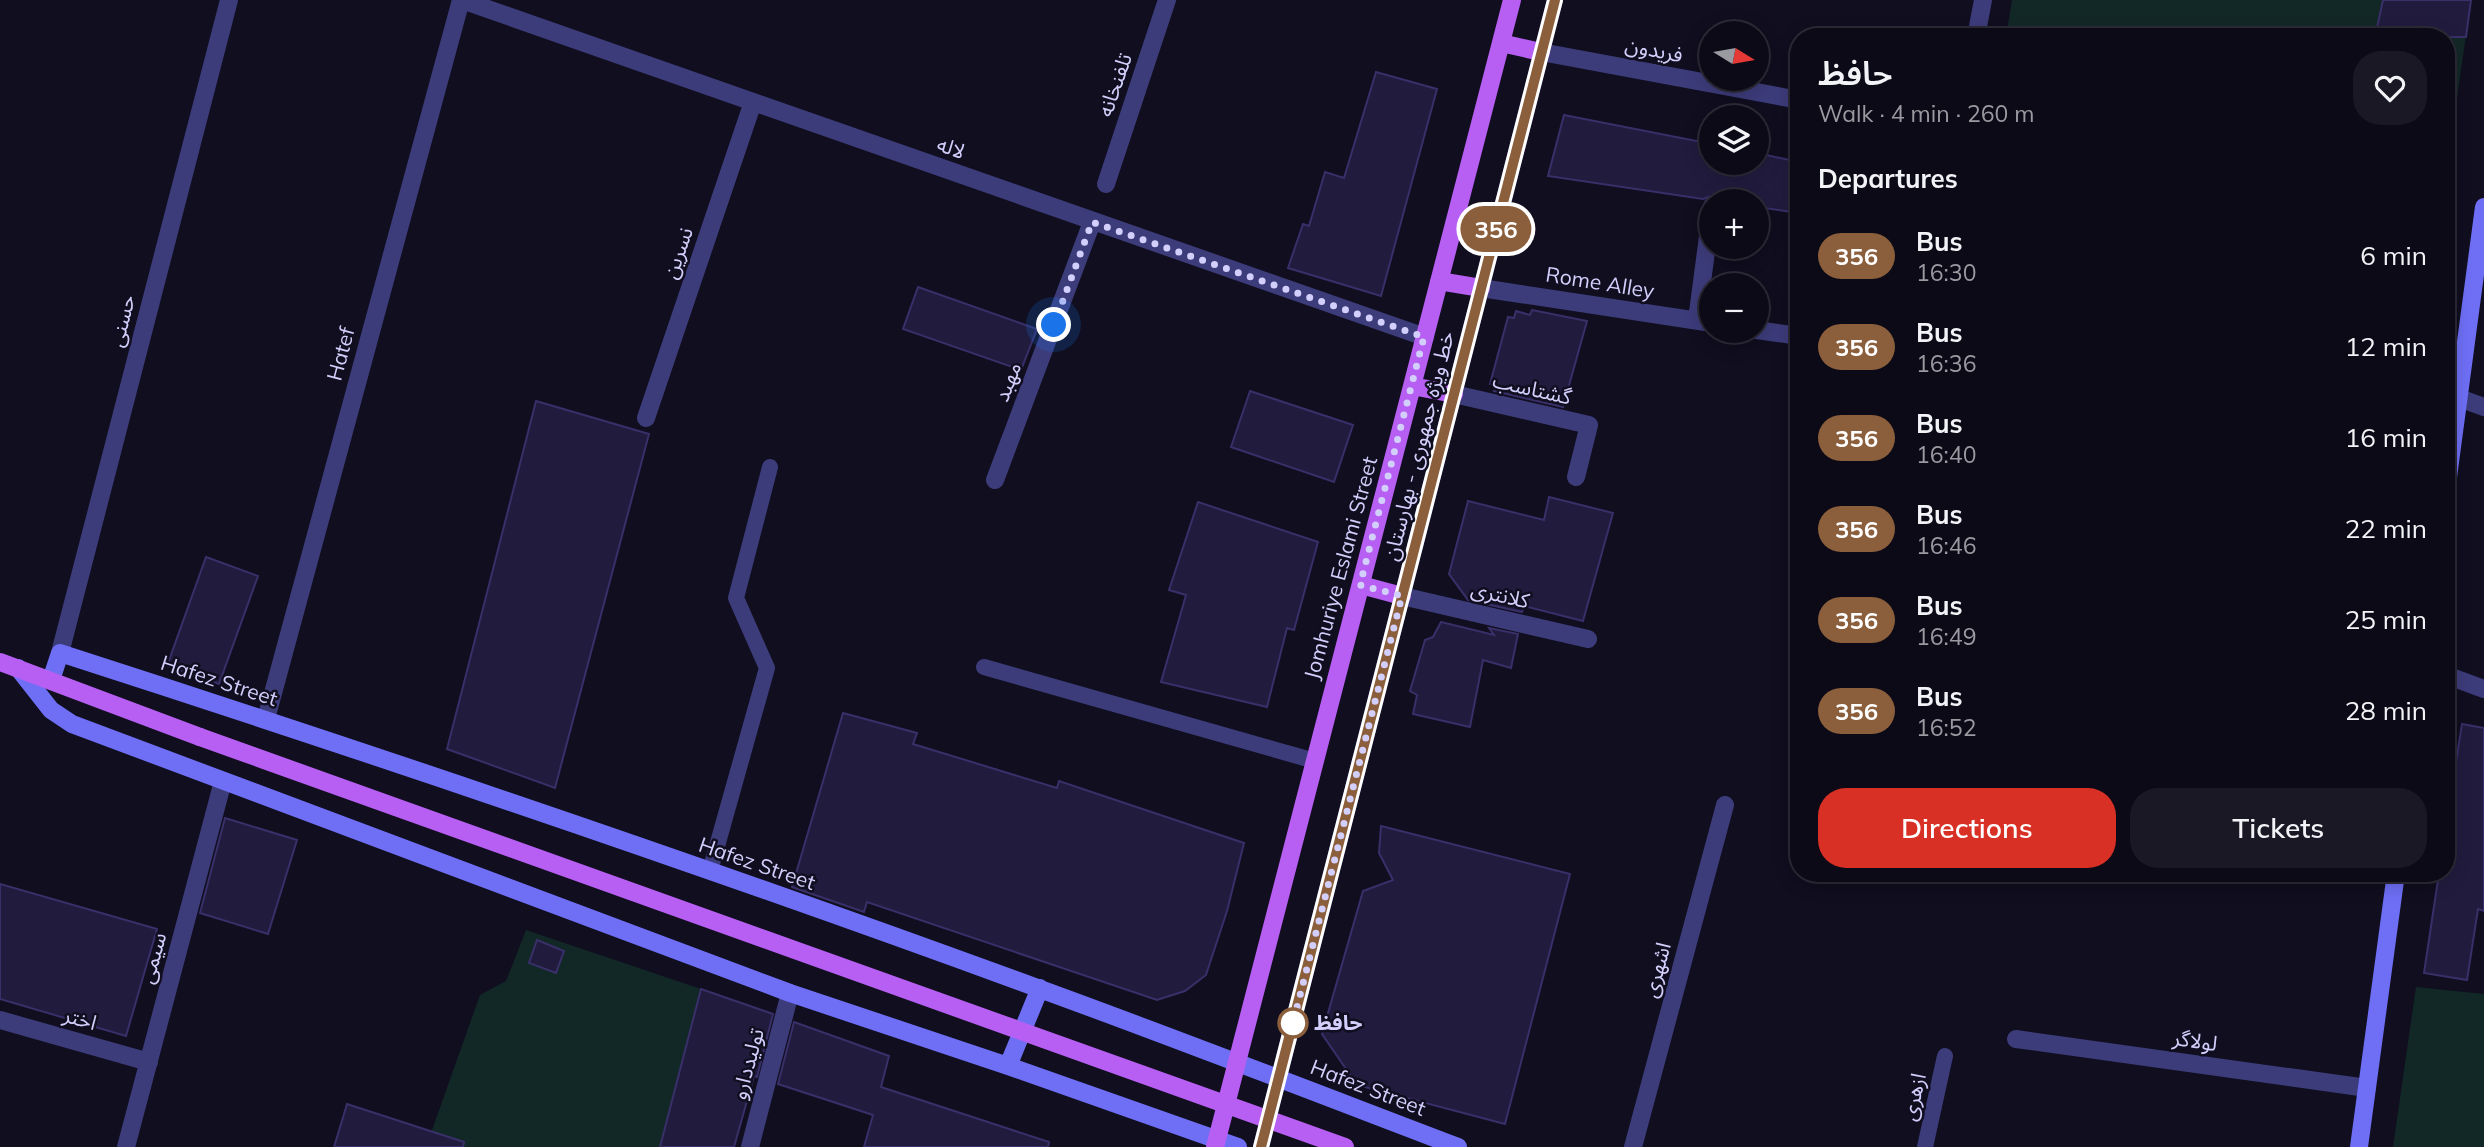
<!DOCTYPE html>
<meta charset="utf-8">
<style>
body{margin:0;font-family:Mulish,"Noto Sans Arabic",sans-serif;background:#1a1824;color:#f1f3f6;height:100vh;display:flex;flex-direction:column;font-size:26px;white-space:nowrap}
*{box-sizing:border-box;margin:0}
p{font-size:23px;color:#9a9aa1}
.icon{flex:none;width:38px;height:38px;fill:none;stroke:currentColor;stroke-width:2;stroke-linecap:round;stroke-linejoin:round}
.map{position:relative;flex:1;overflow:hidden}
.panel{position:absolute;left:1790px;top:28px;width:665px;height:854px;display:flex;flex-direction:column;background:#0c0a17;border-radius:28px;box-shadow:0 4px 18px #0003,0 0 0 2px #2c2b36}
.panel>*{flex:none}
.badge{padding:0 14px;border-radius:23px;font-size:24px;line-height:46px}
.needle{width:46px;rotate:101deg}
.controls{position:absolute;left:1699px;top:21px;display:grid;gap:14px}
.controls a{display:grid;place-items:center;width:70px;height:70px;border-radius:50%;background:#0c0a17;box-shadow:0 4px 18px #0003,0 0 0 2px #2c2b36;font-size:35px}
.you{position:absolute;width:35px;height:35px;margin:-18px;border:5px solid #fff;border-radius:50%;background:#1a73e8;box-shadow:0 0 0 10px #1a73e833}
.map>.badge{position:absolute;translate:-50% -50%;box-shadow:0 0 0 4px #fff}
h2{padding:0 28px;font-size:26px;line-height:63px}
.round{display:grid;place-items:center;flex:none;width:74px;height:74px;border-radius:28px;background:#1a1824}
.summary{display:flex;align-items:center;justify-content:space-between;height:119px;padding:0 28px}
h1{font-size:33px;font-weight:600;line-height:52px}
.primary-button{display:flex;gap:14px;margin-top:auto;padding:14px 28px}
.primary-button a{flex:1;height:80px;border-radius:28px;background:#d93025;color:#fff;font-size:28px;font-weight:600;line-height:80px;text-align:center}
.primary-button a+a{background:#1a1824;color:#f1f3f6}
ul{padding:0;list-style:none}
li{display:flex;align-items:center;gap:21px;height:91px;padding:0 28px}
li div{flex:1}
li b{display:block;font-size:26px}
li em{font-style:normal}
li .badge{min-width:77px;font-weight:700;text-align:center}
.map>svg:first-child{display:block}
</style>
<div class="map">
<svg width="2484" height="1147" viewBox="0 0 2484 1147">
<rect width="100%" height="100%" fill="#100e1f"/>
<path fill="#122827" d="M2012 0H2471L2447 168 2446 37H2006Z
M526 930 701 989 660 1147H426L480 995 506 981Z
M2416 987 2484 994V1147H2393Z"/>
<path fill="#211c3e" stroke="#392f69" stroke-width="2" d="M2383 0H2471L2466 37H2375Z
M1376 72 1437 89 1381 296 1288 268 1303 224 1309 226 1325 172 1344 178Z
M1564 115 1712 144V163H1757V153L1799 162V213L1757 207V201H1722L1714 195 1703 199 1548 176Z
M918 287 1037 329 1021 370 903 329Z
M1532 310 1587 321 1563 407 1494 391 1496 385 1490 384 1508 317 1514 318 1516 311 1530 315Z
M1250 391 1353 425 1334 482 1231 447Z
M536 401 649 434 555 788 447 749Z
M1549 497 1613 513 1583 621 1524 606 1522 612 1468 600 1449 574 1468 501 1544 520Z
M1198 502 1318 542 1294 630 1287 628 1267 707 1161 682 1186 595 1169 590Z
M206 557 258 576 219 684 167 666Z
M1441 622 1494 635 1489 628 1518 634 1511 668 1483 660 1470 727 1413 714 1417 695 1410 691 1425 640 1433 637Z
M843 713 917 733 913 744 1057 788 1059 781 1244 843 1227 911 1206 975 1185 991 1157 1000 867 902 864 912 792 887Z
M2462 724 2484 728V911L2478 909 2467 980 2424 973 2439 873H2446V825Z
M225 818 297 840 268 934 200 913Z
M1381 826 1570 874 1505 1124 1357 1085 1322 1034 1363 891 1393 880 1379 853Z
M0 884 157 929 126 1036 0 999Z
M537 940 564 951 556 973 529 963Z
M701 989 773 1014 757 1077 754 1076 734 1147H660Z
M794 1022 889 1056 881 1087 1049 1142 1048 1147H864L873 1115 778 1084Z
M347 1104 464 1142 463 1147H334Z"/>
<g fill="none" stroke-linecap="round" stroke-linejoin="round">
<path stroke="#3d3c7b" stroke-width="16" d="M984 667 1315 761
M710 871 767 668 736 598 770 467
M1261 1147 1555 0
M1925 1147 1945 1056"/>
<path stroke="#3d3c7b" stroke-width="18" d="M462 0 1425 337
M1976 37 1983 0
M1541 52 1799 100
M1106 184 1167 0
M1481 288 1712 323
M1697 320 1712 206
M1757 330 1799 336
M1454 394 1589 425 1576 477
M646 418 753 102
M995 480 1092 222
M1402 596 1588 639
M60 653 229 0
M2446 675 2484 689
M266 719 461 0
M0 1020 149 1062
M2016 1039 2367 1088
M750 1147 790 993
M1633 1147 1725 805"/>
<path stroke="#3d3c7b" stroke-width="18" d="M2459 398 2484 407
M126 1147 223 781"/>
<path stroke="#6e6ff5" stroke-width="18" d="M2446 492 2484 207
M18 668 51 710 72 724 790 993 1008 1066 1238 1147
M51 680 60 653C389 759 716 870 1040 989 1180 1040 1319 1094 1458 1147
M1008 1066 1040 988
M2359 1147 2396 873"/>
<path stroke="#b75ff3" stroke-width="18" d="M1501 43 1541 52
M1439 281 1481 288
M1412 386 1454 394
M1361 585 1402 596
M0 662 200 737
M1215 1147 1512 0"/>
<path stroke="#b75ff3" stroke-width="18" d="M200 737 1345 1147"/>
</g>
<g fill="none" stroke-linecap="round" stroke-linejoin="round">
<g stroke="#fff" stroke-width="16">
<path id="line" d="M1261 1147 1555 0"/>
</g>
<use href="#line" stroke="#8b5e3c" stroke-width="10"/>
<path stroke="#d3cffc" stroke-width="7" stroke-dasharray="0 12.6" d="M1054 325 1092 222 1424 337 1360 585 1402 596 1293 1023"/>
</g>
<circle fill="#fff" stroke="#8b5e3c" stroke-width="3.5" cx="1293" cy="1023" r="14"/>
<g text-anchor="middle" stroke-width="5" stroke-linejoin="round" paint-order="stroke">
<g font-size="21" fill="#d3cffc" stroke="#100e1f">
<text transform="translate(1654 50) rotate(11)" y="7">فریدون</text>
<text transform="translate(1115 85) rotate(-71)" y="7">تلفنخانه</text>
<text transform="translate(951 148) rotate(19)" y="7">لاله</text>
<text transform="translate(678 253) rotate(-71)" y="7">نسرین</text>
<text transform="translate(1600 283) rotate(9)" y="7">Rome Alley</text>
<text transform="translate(122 321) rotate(-76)" y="7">حسنی</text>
<text transform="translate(341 354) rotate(-75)" y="7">Hatef</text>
<text transform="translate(1008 382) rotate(-69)" y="7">مهبد</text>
<text transform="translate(1532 389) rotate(13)" y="7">گشتاسب</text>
<text transform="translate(1419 446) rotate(-76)" y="7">خط ویژه جمهوری - بهارستان</text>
<text transform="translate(1341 568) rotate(-75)" y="7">Jomhuriye Eslami Street</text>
<text transform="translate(1500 595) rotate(13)" y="7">کلانتری</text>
<text transform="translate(219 681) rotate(18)" y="7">Hafez Street</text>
<text transform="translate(757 864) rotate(19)" y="7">Hafez Street</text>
<text transform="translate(153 958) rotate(-75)" y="7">سیمی</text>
<text transform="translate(1657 970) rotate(-75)" y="7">اشهری</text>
<text transform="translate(80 1019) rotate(16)" y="7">اختر</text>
<text transform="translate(2195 1041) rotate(8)" y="7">لولاگر</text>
<text transform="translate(748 1064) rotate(-75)" y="7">تولیددارو</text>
<text transform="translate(1368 1088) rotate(21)" y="7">Hafez Street</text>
<text transform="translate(1914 1097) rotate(-77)" y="7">ازهری</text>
</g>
<g font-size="21" font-weight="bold" fill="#d3cffc" stroke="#100e1f" text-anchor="start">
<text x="1314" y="1030">حافظ</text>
</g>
</g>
</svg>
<div class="controls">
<a><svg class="needle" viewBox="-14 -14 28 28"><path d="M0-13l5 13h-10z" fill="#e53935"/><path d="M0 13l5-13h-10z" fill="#9a9aa1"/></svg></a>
<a><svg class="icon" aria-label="layers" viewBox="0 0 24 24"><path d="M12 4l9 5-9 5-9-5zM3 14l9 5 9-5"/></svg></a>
<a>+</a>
<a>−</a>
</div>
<div class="you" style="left:1054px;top:325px"></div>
<b class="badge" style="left:1496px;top:229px;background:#8b5e3c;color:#fff">356</b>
<section class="panel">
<div class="summary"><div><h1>حافظ</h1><p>Walk · 4 min · 260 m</p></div><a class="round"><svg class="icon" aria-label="heart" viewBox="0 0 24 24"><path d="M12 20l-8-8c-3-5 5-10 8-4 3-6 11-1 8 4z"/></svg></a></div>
<h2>Departures</h2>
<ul>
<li><span class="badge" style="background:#8b5e3c;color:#fff">356</span><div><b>Bus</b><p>16:30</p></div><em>6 min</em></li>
<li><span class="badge" style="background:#8b5e3c;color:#fff">356</span><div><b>Bus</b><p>16:36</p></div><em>12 min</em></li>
<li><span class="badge" style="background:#8b5e3c;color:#fff">356</span><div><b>Bus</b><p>16:40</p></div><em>16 min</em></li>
<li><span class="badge" style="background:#8b5e3c;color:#fff">356</span><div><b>Bus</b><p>16:46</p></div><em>22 min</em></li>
<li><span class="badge" style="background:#8b5e3c;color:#fff">356</span><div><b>Bus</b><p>16:49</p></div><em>25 min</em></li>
<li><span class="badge" style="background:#8b5e3c;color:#fff">356</span><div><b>Bus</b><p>16:52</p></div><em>28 min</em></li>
</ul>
<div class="primary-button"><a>Directions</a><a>Tickets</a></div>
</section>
</div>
